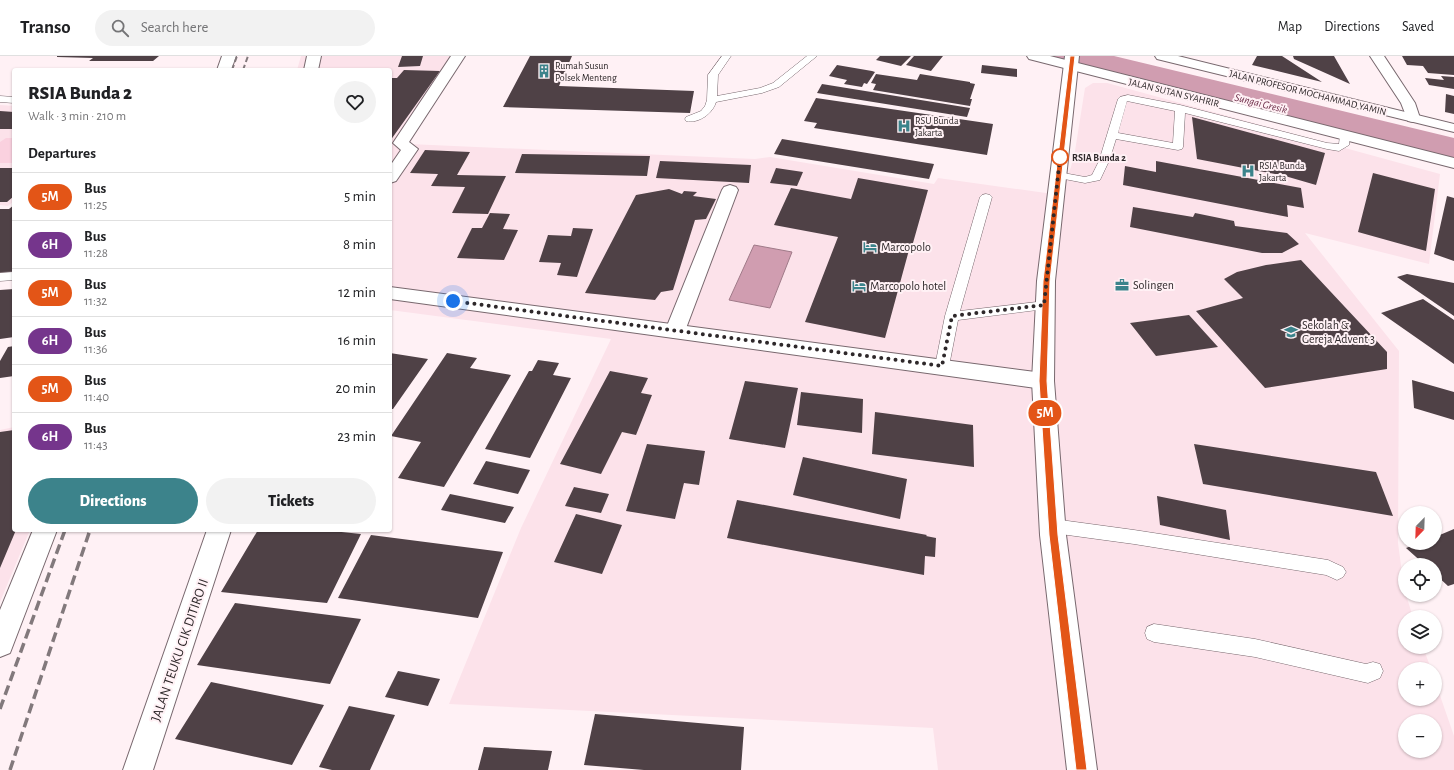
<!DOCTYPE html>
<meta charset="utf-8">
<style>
body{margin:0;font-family:"Alegreya Sans",sans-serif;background:#f2f2f2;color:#202124;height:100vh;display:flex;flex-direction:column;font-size:15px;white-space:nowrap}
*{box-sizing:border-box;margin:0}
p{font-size:13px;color:#757577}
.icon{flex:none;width:22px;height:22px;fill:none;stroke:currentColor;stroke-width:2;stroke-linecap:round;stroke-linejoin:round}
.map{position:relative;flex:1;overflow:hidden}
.details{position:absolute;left:12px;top:12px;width:380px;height:464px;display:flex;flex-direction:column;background:#fff;border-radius:4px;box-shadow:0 1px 3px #0004}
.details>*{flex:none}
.badge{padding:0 8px;border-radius:13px;font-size:14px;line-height:26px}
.needle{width:26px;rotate:203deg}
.fabs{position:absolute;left:1398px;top:450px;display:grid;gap:8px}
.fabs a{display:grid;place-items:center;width:44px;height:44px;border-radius:50%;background:#fff;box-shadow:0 1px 3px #0004;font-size:20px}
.you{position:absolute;width:20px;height:20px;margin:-10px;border:3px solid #fff;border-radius:50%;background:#1a73e8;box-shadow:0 0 0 6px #1a73e833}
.map>.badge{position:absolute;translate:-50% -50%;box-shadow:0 0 0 2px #fff}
h2{padding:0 16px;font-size:15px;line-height:36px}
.round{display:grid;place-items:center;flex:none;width:42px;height:42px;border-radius:21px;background:#f2f2f2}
.headline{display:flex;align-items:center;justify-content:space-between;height:68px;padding:0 16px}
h1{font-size:19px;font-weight:800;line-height:30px}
.button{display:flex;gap:8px;margin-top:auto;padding:8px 16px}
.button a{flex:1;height:46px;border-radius:24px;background:#3c838b;color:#fff;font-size:16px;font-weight:800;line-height:46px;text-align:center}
.button a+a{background:#f2f2f2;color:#202124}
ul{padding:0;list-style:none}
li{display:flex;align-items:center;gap:12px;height:48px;padding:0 16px;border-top:1px solid #e0e0e0}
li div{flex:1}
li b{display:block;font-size:15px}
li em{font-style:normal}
li .badge{min-width:44px;font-weight:700;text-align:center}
header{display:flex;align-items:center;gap:24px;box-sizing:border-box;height:56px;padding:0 20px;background:#fff;border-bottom:1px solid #e0e0e0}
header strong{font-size:19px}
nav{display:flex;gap:22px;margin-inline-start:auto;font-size:14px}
.search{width:280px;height:36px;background:#f2f2f2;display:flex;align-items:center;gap:10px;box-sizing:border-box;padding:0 14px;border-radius:22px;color:#757577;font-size:15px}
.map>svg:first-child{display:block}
</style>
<header>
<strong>Transo</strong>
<div class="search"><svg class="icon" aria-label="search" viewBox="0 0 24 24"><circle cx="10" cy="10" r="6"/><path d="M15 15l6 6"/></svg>Search here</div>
<nav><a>Map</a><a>Directions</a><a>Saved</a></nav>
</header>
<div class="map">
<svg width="1454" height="714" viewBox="0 0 1454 714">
<rect width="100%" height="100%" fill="#fff1f5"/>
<path fill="#fce2ea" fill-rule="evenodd" d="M301 0H462L409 88 755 103 770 101 934 128 938 122 1060 139 1071 111 1075 95 1085 32 1093 27H1107L1440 118 1429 208 1305 177 1399 295 1398 487 1405 539H1406L1413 561H1405V591H1423L1431 613H1405V643H1435V625L1454 680V714H938L933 672 449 648 521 472 611 283 390 254V14H297ZM1405 665H1435V695H1405Z
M0 49 14 50V145L8 150 0 149Z
M14 371V474H30L0 546V374Z"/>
<path fill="#fad1df" d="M6 82H14V107H0V86Z"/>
<path fill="#d09db0" stroke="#9f7a88" d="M754 189 792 196 770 252 729 244Z"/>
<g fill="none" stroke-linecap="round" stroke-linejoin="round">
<path fill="#d09db0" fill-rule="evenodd" d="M1051 0H1114L1454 82V108L1056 8Z"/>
</g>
<path fill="#4f4146" d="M57 0H159L153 5H89L93 2 57 1Z
M402 0H423L420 10 398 11Z
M530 0H572L559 30 694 35 690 57 503 51Z
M880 0H911L901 10 876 4Z
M914 0H943L931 15 906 9Z
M1257 0H1282L1322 26 1252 9Z
M1293 0H1334L1350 28 1294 3Z
M1402 0H1454V19L1428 17 1423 10 1407 9Z
M837 9 872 15 875 16 867 28 864 27 862 31 844 28 847 24 829 20Z
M982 9 1017 13V21L981 17Z
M404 14 440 15 390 85V22H397Z
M876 18 917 24 920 18 970 26V27L975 28 970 43H972L970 50 873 34 876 28 871 27Z
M1441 20 1454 21V33L1429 29 1425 22 1444 24Z
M822 28 970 52 967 61 817 37Z
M1446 38 1454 40V58L1445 56Z
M816 42 993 68 987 99 814 72 817 67 804 65Z
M0 55 14 56V73H0Z
M1192 61 1325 97 1316 129 1285 120 1197 103Z
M782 83 934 108 929 123 774 98Z
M425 94 470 96 457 119 506 120 488 158 452 157 465 131 431 130 438 118 410 117Z
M522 98 650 100 647 120 515 117Z
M660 105 751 109 749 127 656 122Z
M1156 105 1301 132 1304 152 1287 149 1288 161 1123 129 1125 110 1156 116Z
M0 112H14V140L7 146H0Z
M776 112 803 116 797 130 770 127Z
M1373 117 1435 133 1426 195 1358 176Z
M858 122 928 134 911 194H909L885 282 805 266 838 181 774 169 791 132 851 143Z
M669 133 682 138 684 135 697 136 693 140 716 143 706 163 695 164 673 234 661 236 655 244 585 237 636 139Z
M1447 140 1454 142V205L1434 198Z
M14 149V216L0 217V153H9Z
M1133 151 1193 161 1195 157 1234 165 1235 170 1287 177 1299 188 1282 197H1262L1130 171Z
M490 157 510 158 503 173 518 174 504 204 457 202 472 172H482Z
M573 172 593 173 577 221 557 219 561 207 539 206 548 179 571 180Z
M1301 204 1387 296V313L1265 332 1196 255 1243 242 1224 223 1237 216 1266 209Z
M1407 218 1454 227V260L1397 221Z
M14 233V281L0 283V234Z
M1423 243 1454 264V308L1381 257Z
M1189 259 1218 291 1156 300 1130 267Z
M14 290V320L0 322V305L8 291Z
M390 297 428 303 393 353H390Z
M447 297 477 302 470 312 511 319 444 431 398 422 421 386 391 380Z
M538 304 559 307 553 319 571 322 530 402 485 393 529 315H532Z
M610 315 648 322 641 337 652 339 636 379 622 376 601 418 560 408Z
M1412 324 1454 336V364L1414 352Z
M745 325 798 332 785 392 729 383Z
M801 336 863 343 862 377 797 369Z
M875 356 973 369 974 411 872 398Z
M14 374V474H16L0 512V376Z
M647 388 705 395 699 429 684 427 675 463 626 455Z
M1194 388 1376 416 1393 460 1203 428Z
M803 401 907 423 900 463 793 439Z
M486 405 530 414 518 438 473 428Z
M574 431 609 438 601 457 565 450Z
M450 438 514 451 505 467 441 454Z
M1157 440 1226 454 1230 484 1160 469Z
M737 444 927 479 926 480 936 482 935 501 925 500 924 519 727 482Z
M576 458 622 469 602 518 554 506Z
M1454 473V528L1448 530 1435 518V509H1425L1406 492 1419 487H1435V481Z
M258 474H322L361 478 327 547 221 536Z
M371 479 503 496 478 562 338 542Z
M235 547 361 563 330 628 197 609Z
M398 615 440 623 428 650 385 641Z
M211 626 324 649 292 709 175 683Z
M349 650 395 659 370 714H332L319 711Z
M595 658 744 671 741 714H644L584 709Z
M484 691 552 695 548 714H478Z"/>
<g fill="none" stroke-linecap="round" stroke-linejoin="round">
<g stroke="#78686e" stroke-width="1">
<path id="service" d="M722 0H731L718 19 717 40 760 32 773 27 807 0H817L779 31 762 37 716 46C713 57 699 68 686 65L685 63 686 61 701 55 705 50 707 44 708 19Z
M1128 39 1180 49 1327 87 1339 88 1340 79 1345 76 1350 79 1349 89 1339 95 1327 93 1185 57 1183 91 1182 93 1178 94 1116 83 1109 105 1100 124 1085 127 1054 121 1053 119 1058 116 1085 121 1092 119 1099 105 1118 43 1120 41ZM1127 45 1175 55 1173 87 1118 77Z
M0 40 14 41V47L0 46Z
M986 138 990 139 992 141 960 255 1045 245 1050 246 1052 249 1050 252 1045 253 958 264 949 310 947 314 942 315 937 314 935 310 945 260 980 141 982 139Z
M14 216V224L0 225V217Z
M1053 463 1134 474 1328 504 1343 511 1346 516 1343 521 1337 524 1326 519 1134 488 1053 477 1047 475 1045 470 1047 465Z
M1154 568 1255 583 1366 608 1373 606 1380 608 1383 615 1380 622 1368 627 1255 601 1154 586 1147 583 1145 577 1147 571Z"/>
</g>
<g stroke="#78686e" stroke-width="2">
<path id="minor" d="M222 0H236L231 14H217Z
M451 0H465L409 86 418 93 396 125 390 127V110L401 94 393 87Z
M1370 0H1384L1415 47 1420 62 1418 65 1413 66 1408 65 1401 47Z
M730 129 736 131 738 134 685 275 682 280 675 282 668 280 665 275 722 134 724 131Z
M33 474H57L10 597 0 601V554Z
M207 474H231L153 714H123Z"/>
</g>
<g stroke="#78686e" stroke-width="2">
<path id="tertiary" d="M307 0H321L318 14H304Z
M1027 0H1050L1454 102V112L1029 3Z
M1155 0H1178L1454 68V76L1157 3Z
M390 231 1043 317 1050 320 1054 325 1050 330 1043 333 390 243Z"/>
</g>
<g stroke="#78686e" stroke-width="2">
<path id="secondary" d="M1065 0H1079L1055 225 1054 325 1066 479 1097 714H1067L1040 479 1032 325 1037 225Z"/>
</g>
<use href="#service" fill="#fff" fill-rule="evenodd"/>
<use href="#minor" fill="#fff" fill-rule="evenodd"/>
<use href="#tertiary" fill="#fff" fill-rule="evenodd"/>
<use href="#secondary" fill="#fff" fill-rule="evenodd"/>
<path stroke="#82797c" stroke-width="2" stroke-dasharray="5.5 3" stroke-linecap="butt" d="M232 14 237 0
M243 14 248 0"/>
<path stroke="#82797c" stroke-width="3.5" stroke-dasharray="10 5" stroke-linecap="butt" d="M0 653 65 474
M10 714 90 474"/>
</g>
<path fill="#e35517" stroke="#fff" d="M1070 0H1075L1050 225 1047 325 1058 479 1087 714H1076L1049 479 1039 325 1043 225Z"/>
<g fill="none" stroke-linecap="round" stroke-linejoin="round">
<path stroke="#2e282a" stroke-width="4" stroke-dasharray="0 7.2" d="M453 245 942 310 952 260 1044 249 1060 101"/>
</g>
<defs>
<g id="building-bare" transform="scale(1.08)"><path d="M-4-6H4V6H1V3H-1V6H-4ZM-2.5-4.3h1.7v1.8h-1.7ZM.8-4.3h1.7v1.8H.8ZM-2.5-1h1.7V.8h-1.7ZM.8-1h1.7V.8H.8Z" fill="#3c838b" stroke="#fff1f5" stroke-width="2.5" paint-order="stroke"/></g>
<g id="hospital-bare" transform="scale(1.08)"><path d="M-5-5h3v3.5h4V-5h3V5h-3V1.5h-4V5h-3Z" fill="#3c838b" stroke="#fff1f5" stroke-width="2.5" paint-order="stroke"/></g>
<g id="hotel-bare" transform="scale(1.08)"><path d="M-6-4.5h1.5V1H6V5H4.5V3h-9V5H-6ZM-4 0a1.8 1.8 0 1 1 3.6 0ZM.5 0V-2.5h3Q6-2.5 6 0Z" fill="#3c838b" stroke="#fff1f5" stroke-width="2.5" paint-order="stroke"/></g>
<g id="office-bare" transform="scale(1.08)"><path d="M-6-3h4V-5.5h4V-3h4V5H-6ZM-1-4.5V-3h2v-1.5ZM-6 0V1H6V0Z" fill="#3c838b" stroke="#fff1f5" stroke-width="2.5" paint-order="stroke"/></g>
<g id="school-bare" transform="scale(1.08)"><path d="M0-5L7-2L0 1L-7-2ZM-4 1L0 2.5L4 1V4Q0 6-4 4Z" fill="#3c838b" stroke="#fff1f5" stroke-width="2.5" paint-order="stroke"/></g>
</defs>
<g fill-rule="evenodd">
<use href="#building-bare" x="544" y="15"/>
<use href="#hospital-bare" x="904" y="70"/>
<use href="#hospital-bare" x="1248" y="115"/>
<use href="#hotel-bare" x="870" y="191"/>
<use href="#office-bare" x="1122" y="229"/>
<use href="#hotel-bare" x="859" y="230"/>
<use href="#school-bare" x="1291" y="276"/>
</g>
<circle fill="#fff" stroke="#e35517" stroke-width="2" cx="1060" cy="101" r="8"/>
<g text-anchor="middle" stroke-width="4" stroke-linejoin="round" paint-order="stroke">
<g font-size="10" fill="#2e282a" stroke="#fff1f5" text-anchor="start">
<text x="555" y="13">Rumah Susun<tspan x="555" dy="12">Polsek Menteng</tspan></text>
<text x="915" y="68">RSU Bunda<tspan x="915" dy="12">Jakarta</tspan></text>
<text x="1259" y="113">RSIA Bunda<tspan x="1259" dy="12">Jakarta</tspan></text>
</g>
<g font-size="10" fill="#2e282a" stroke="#fff1f5">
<text transform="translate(1174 36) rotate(14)" y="4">JALAN SUTAN SYAHRIR</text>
<text transform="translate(1308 36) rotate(14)" y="4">JALAN PROFESOR MOCHAMMAD YAMIN</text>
</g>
<g font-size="10" font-weight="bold" fill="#2e282a" stroke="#fff1f5" text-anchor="start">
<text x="1072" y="105">RSIA Bunda 2</text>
</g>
<g font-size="11" font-style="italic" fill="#6e2f4a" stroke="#fff1f5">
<text transform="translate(1261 47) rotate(14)" y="4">Sungai Gresik</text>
</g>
<g font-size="12" fill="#2e282a" stroke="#fff1f5" text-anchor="start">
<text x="881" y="195">Marcopolo</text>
<text x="1133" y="233">Solingen</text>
<text x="870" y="234">Marcopolo hotel</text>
<text x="1302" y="273">Sekolah &amp;<tspan x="1302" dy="14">Gereja Advent 3</tspan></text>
</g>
<g font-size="14" fill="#2e282a" stroke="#fff1f5">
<text transform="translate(179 594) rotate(-71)" y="5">JALAN TEUKU CIK DITIRO II</text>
</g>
</g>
</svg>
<div class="fabs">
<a><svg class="needle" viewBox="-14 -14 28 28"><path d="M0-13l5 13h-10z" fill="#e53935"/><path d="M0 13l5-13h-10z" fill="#757577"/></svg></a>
<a><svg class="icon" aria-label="locate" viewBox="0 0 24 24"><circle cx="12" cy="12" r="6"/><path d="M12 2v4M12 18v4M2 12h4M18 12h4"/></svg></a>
<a><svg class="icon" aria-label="layers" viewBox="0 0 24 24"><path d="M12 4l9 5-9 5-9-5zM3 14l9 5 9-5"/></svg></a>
<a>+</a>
<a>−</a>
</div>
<div class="you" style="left:453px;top:245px"></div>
<b class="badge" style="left:1045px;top:357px;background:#e35517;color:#fff">5M</b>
<section class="details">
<div class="headline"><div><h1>RSIA Bunda 2</h1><p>Walk · 3 min · 210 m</p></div><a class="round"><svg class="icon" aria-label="heart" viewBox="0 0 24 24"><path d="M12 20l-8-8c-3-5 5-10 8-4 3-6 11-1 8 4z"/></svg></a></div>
<h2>Departures</h2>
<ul>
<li><span class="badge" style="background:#e35517;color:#fff">5M</span><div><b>Bus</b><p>11:25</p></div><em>5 min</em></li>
<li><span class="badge" style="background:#75358c;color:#fff">6H</span><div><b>Bus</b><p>11:28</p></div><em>8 min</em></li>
<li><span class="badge" style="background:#e35517;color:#fff">5M</span><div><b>Bus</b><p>11:32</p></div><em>12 min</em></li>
<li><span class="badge" style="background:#75358c;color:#fff">6H</span><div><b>Bus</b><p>11:36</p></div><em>16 min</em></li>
<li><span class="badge" style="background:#e35517;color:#fff">5M</span><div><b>Bus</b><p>11:40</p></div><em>20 min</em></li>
<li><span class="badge" style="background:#75358c;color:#fff">6H</span><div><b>Bus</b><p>11:43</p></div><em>23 min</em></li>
</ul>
<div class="button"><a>Directions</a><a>Tickets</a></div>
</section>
</div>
